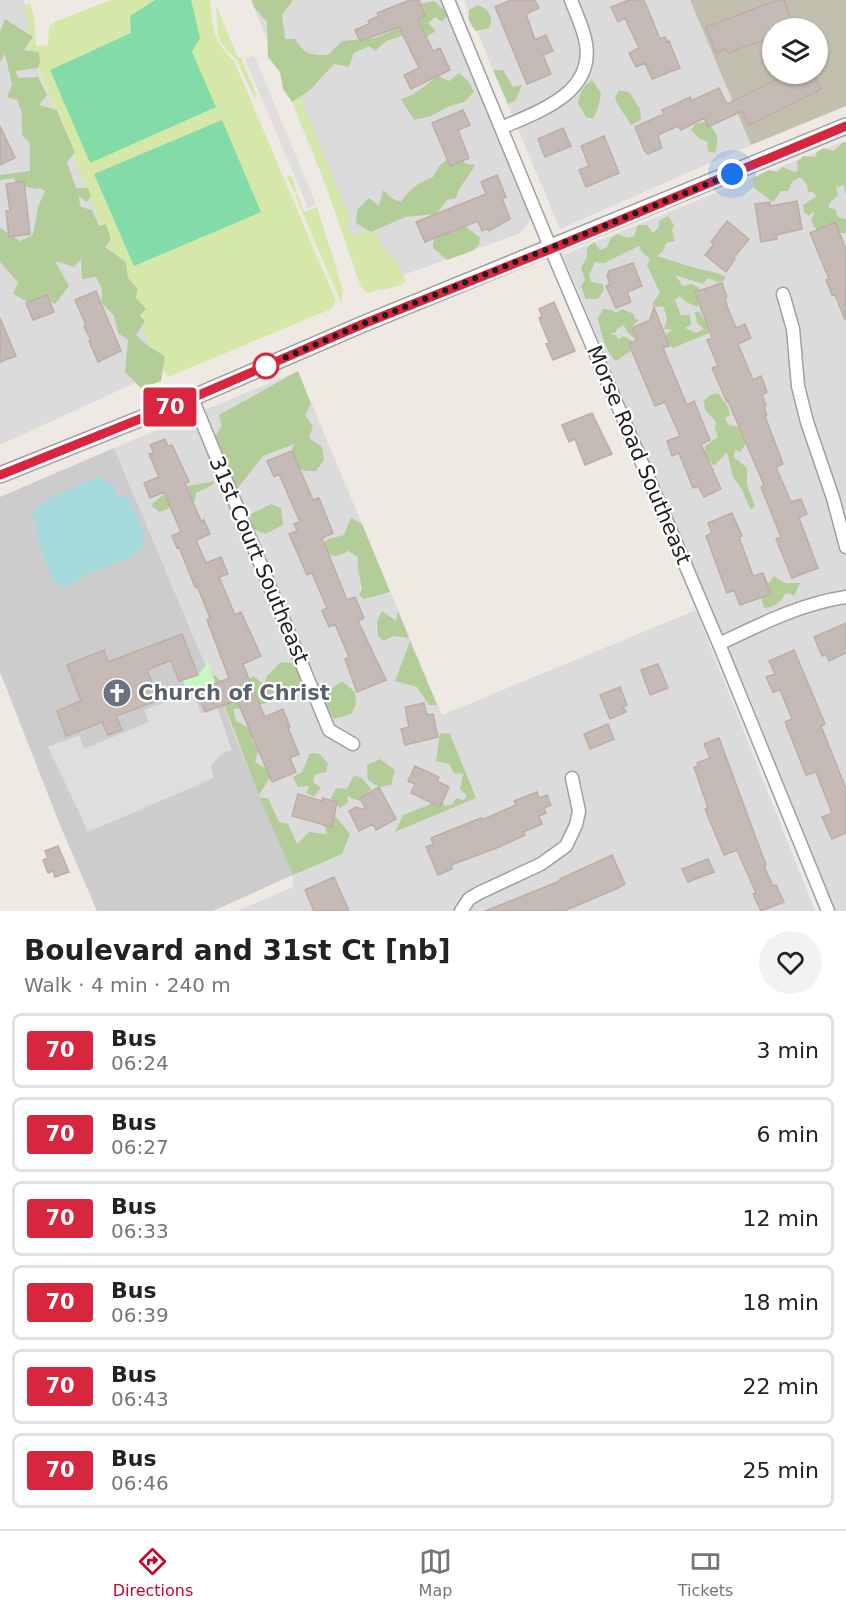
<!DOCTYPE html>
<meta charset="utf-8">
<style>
body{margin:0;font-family:"DejaVu Sans",sans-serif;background:#f2f2f2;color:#222;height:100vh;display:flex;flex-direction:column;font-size:22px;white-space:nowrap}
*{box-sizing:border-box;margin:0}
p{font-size:20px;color:#767676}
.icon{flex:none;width:33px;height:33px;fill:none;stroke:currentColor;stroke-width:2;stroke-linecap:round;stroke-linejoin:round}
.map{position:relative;height:911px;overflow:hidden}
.panel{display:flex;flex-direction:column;background:#fff;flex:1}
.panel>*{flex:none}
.badge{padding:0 12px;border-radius:4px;font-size:21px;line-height:39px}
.fabs{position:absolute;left:762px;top:18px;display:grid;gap:12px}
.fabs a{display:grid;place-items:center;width:66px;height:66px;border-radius:50%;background:#fff;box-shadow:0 2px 4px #0004;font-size:30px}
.you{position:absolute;width:30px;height:30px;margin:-15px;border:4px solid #fff;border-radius:50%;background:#1a73e8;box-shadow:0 0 0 9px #1a73e833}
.map>.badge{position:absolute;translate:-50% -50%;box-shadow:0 0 0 3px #fff}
.round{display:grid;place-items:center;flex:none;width:63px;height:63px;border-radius:32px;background:#f2f2f2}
.overview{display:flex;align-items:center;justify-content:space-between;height:102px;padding:0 24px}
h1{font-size:28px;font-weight:600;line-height:45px}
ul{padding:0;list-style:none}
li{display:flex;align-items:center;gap:18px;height:75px;margin:0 12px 9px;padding:0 12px;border:3px solid #e0e0e0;border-radius:9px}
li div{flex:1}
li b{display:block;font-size:22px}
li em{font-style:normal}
li .badge{min-width:66px;font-weight:700;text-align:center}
.tabs{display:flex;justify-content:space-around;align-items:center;height:84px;border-top:2px solid #e0e0e0;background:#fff;font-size:16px;color:#767676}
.tabs a{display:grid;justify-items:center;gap:3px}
.tabs .on{color:#c7042b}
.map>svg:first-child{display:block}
</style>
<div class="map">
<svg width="846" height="911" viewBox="0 0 846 911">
<rect width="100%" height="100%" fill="#efe9e4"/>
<path fill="#dcdbdb" d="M0 0H23L26 6 29 48 161 371 0 445Z
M251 0H442L532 217 521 233 367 288Z
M464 0H690L751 145 560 229Z
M844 141 846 147V911H835L563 255Z
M298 371 442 715 696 610 815 911H237L293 887V875L234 734 213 676 205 664 114 448Z"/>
<path fill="#ccc" d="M114 448 205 664 213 676 234 734 293 875 213 911H97L60 825 0 672V497Z"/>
<path fill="#c3bfaf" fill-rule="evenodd" d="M690 0H846V106L751 145ZM772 28H818V74H772Z"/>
<path fill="#d5e8aa" d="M111 0H210C213 30 212 39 234 61L336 301 331 309 168 377 163 369 165 356 151 348 142 326 145 321C138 311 135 300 138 288L128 278 126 262 112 253 108 242 111 239 106 224 101 226 73 155 75 152 58 110 54 109 38 68 40 63 39 52 31 51C28 45 29 43 32 37L28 35 25 4 30 3 34 15 36 46 48 45 49 27 54 22Z
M216 5 237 56 241 58 257 96 254 98 237 60 225 48 218 37Z
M300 97 350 219 346 230 356 236 361 230 370 234 377 231C378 241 384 251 391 258L394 257 406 282C393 290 381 288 367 293L361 287 320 169 293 102Z
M291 175 304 212 317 207 343 290 341 303 295 195 298 194 297 191 294 192 287 177Z"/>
<path fill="#b3cd99" d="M252 0H293L282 15 285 39H295C305 55 310 55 328 55L342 41 375 38 417 20 420 4 434 1 448 14 442 22 435 17 428 23 436 31 426 37 411 33 386 41 375 51 369 46 354 53 349 67 334 64 310 90 292 102 283 89 280 72 268 57 267 22 254 7Z
M478 5C489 9 494 18 489 28L476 31C470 24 467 19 469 10Z
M5 19 33 37 24 50 39 52 40 63 38 68 15 71 19 78 38 77 47 95 39 105 57 110 75 152 67 162 76 188H88L91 195 87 202 78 196 81 207 92 210 99 226 106 224 111 239 105 247 126 262 128 278 138 289 136 298 146 309 140 315 145 321 136 335 148 346 165 356 161 381 141 388 125 372 128 340 118 333 114 316 102 303V289L96 277 82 279 81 259 74 267 55 261 69 286 55 304 46 299 30 303 13 294 18 282 0 262V228L20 241 33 235 38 207 45 191 40 188 35 189 16 184 14 178 0 180V175L30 171V143L22 135V113L17 100 7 97 12 84 5 54 0 62V32Z
M493 70H503L513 87 522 85 516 100 508 104Z
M459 73 469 82 474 92 464 102 447 107 431 116 414 120 401 99C416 95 425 85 438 76L449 81Z
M592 80 601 93 598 108 593 119 586 117 578 103C580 92 583 86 592 80Z
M619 90 629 92 640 109 641 120 631 125C626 115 619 109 615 98Z
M706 122C717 131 720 139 715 153L708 151 707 141 700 139 691 130 696 123Z
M844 142 846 143V196L844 185 836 187 838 195 829 204V208L835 209 838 217 846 219V233H840L835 225 820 231 814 227 811 219 814 214 813 211 809 216 804 212 803 205 817 196 813 192H808L807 184 800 177 792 182 788 191H781L773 202 753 187 755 177 769 170 777 172 783 167 794 172 798 171 797 162 803 156 815 157 817 152 824 148 833 151Z
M459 158 467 164 475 165C469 177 458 187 456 198L447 200 436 214 405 217 371 232 356 223 357 210 369 198 379 206 383 190 393 199 401 202C409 189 418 183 433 177 440 163 444 159 459 158Z
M668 216 674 225 672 230 675 241 666 243 663 251 657 256 695 268 717 273 726 277 723 281 717 282 708 278 703 284 675 275 683 286 692 284 699 288 700 295 698 307 686 302 680 296 675 300 681 315H690L691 325 685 328 696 333 704 329 697 323 695 312 699 311 708 327 731 324 673 348 668 344 664 335 673 330 664 329 667 318 663 306 656 307 652 304 660 293 647 265 650 259 642 252 639 246 604 263 595 262 589 275 591 282 603 284 604 290 598 299H586L581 287 585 280 581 268 587 257V248L594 242 600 250 607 247 611 238 618 234 627 238 634 236 638 225H647L653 233 659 227V221Z
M461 223 480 238 479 245 472 251 447 260 433 248V243L440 229Z
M603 309 612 310 616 313 622 309 634 314V318L639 320 631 328 636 340 627 332 624 326 625 324 616 330 617 332 612 333V335H616L618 339 624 336 632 341 631 351 616 361C606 353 600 331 598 318Z
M298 371 311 404 305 415 313 426 309 438 322 447 324 460 316 471H305L295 466 291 454 294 444 263 456 237 489 217 476 222 460 214 438 222 426 219 415Z
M718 393 728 407 730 415 725 418 729 425 745 428 748 438 741 452 735 450 734 457 747 468V485L755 506 751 510 741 488 733 477 727 452 714 466 705 455V446L718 437 715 428 716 422 705 410 704 400 710 395Z
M215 481 212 485 196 493 195 501 183 496 174 500 168 509 159 512 151 505 163 495 169 498 182 487Z
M271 504 281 508 283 525 265 534 251 528V514Z
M351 518 362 524 390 592 364 599 359 595 362 589 358 569V557L348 551 337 556 324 555 319 548 328 539 344 535Z
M774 576 784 583H800L794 596 789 593 785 594C781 603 774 607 764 608L760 593Z
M382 611 396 621 398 611 409 638 393 636 384 641 378 636 377 621Z
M410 641 437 705H429L417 687 395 681Z
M281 662 297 664 305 675 300 688 291 694 289 699 273 695 270 702 256 706 233 709 236 721 253 730 252 741 259 747 255 762 273 773 259 795 213 676 214 675 234 692 253 676 264 684 267 676Z
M342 681 355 692 356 704 351 714 334 719 325 705 328 691Z
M440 733 450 734 476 798 395 832 403 815 441 800 445 806 453 804 456 798 464 800 467 796 460 789 463 774 454 773 449 764 436 761Z
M310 753 320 754 328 764 326 772 314 775 313 782 321 788 314 797 306 793 309 786 298 787 293 777 302 772Z
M380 759 395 770 391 785 379 787 368 780 367 765Z
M354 775 363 779 371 789 359 801 347 796 348 802 340 808 331 798 336 788 347 789Z
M260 798H268L279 822 288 824 297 844 309 832 327 834 323 821 336 817 350 834 342 854 293 875Z"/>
<path fill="#c8f8c1" d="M208 662 215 683 188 693 183 681 198 675Z"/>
<path fill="#83dca8" d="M155 0H191L200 38 192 52 216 107 90 163 50 70 131 33 130 16Z
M222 120 261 212 134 266 94 174Z"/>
<path fill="#dedede" d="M254 55 316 204 308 208 245 59Z
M192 692 201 713 217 707 232 750 221 754 211 766 214 778 88 832 48 747 79 735 84 749 149 722 144 710Z"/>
<path fill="#a5dadc" d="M99 476 113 486 118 496 128 497 143 530V546L138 552 126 559 92 572 67 586 55 583C44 561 36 536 33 511L50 498Z"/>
<path fill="#c6bab7" stroke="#c0aca6" stroke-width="1.5" d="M410 0H419L425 16 418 20 433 51 440 48 450 70 411 89 404 75 419 68 399 27 360 41 355 30 369 24 368 21 378 16 377 13Z
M511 0H535L539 8 526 14 535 40 546 35 553 51 543 55 551 74 527 84 495 7Z
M629 0H644L660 39 665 37 667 42 669 41 680 68 652 79 645 63 636 67 629 53 639 48 625 18 618 22 611 7Z
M778 0H784L794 28H772V37L728 53 726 49 716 53 706 27Z
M788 74H813L821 89 749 125 742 111 708 127 704 118 681 130 678 126 658 135 662 148 648 154 644 150 635 127 664 114 662 110 690 97 691 101 719 88 727 104Z
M463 110 470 125 458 130 469 158 450 166 432 123Z
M0 126 15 158 0 165Z
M563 128 571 146 545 157 538 139Z
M604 136 619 173 586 187 579 170 589 166 581 146Z
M497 175 506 197 502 198 510 219 489 231 488 228 482 231 478 221 425 242 416 222 486 194 481 182Z
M24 181 30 234 9 237 6 211H10L6 184Z
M797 201 802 229 776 235 777 239 761 242 755 204 770 202V206Z
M727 221 749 239 734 257 735 259 726 272 705 255 714 244 711 242Z
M835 222 846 249 845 320 836 297 834 294 832 295 826 280 829 279 810 233Z
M633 263 642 286 627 292 631 302 616 308 606 286 610 284 607 276 609 271Z
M722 283 727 297 725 298 727 306 736 328 745 324 751 338 738 344 753 380 761 376 767 392 762 395 766 406 764 407 767 415 765 416 783 464 776 467 791 502 801 499 807 514 799 518 818 568 792 578 776 539 781 537 761 487 764 485 728 401 727 402 712 368 718 366 707 340 712 338 695 292Z
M96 291 121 351 98 362 89 341H91L84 326 86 325 75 300Z
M47 295 54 312 33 320 26 303Z
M554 302 575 351 553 360 546 344 549 343 539 318 542 316 539 309Z
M654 307 669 346 663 348 687 405 694 401 710 440 701 444 721 489 704 497 698 486 693 488 679 453 672 456 667 441 680 436 665 402 655 406 629 344 637 340 632 328 650 320Z
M0 318 16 356 0 362Z
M592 413 612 454 585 465 575 439 569 442 562 425Z
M165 439 168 446 172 445 182 466 189 482 185 483 201 521 204 520 210 534 196 540 206 563 221 557 228 574 219 577 235 615 241 612 261 656 243 664 250 682 265 717 283 709 290 727 288 728 299 754 290 758 296 772 272 782 237 700 205 712 197 691 229 678 207 620 210 618 197 586 195 587 179 547 177 548 172 536 181 532 164 492 150 498 144 483 159 477 149 454 154 453 150 445Z
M292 451 313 500 319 498 333 533 322 538 347 600 355 597 364 618 358 621 386 680 357 692 345 659 349 657 335 624 329 627 322 611 327 608 312 573 307 575 289 534 297 531 294 524 300 522 279 474 274 477 267 461Z
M732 513 742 536 739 537 753 576 763 573 771 594 740 605 734 590 727 593 706 536 712 533 708 523Z
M846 623V653L829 661 826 654 822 656 814 637Z
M182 634 198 675 179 681 171 660 147 670 159 700 116 716 122 730 108 735 102 722 66 736 57 711 81 701 67 665 104 650 108 662Z
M794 650 825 724 821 726 846 789V833L832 839 822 817 832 813 816 772 806 775 785 722 792 719 780 690 773 692 766 677 775 674 769 661Z
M658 664 668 688 650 695 641 670Z
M620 687 627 705 623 707 626 712 610 719 600 695Z
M424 703 427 715 433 714 438 737 405 745 401 729 409 727 405 707Z
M608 724 614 739 590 749 584 734Z
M719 738 766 865 764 866 773 886 776 885 784 902 761 911 753 894 756 893 737 850 724 855 705 809 708 808 694 767 698 766 697 763 710 758 704 744Z
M415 766 439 777 437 781 449 787 440 807 411 793 415 784 408 781Z
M379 787 396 819 376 830 373 824 359 831 349 811 356 807 366 810 360 798Z
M537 792 539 798 547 795 551 805 544 808 546 813 539 816 542 824 523 832 525 835 499 847 451 865 452 869 438 875 426 847 433 844 431 838 481 818 482 820 516 805 514 801Z
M298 794 322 801 323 798 337 802 332 827 292 816Z
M58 846 69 872 55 877 53 871 48 873 43 860 48 858 45 851Z
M612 855 625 884 616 889 564 911H485L560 881V879Z
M708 859 714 872 688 882 682 869Z
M334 877 349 911H314L305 890Z"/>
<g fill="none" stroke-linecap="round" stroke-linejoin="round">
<g stroke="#9f9f9f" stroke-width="15">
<path id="minor" d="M448 0 551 249 719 644 828 911
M501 128C537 112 594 94 586 44 584 29 576 14 571 0
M783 294 793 329 798 386 807 422 833 498 846 547
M192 398 329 730 353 744
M719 644C761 624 800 604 846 597
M461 911 469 899 479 893 541 864 566 846 576 825 579 811 572 778"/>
</g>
<g stroke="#9f9f9f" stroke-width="18">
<path id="tertiary" d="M0 475 192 398 363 324 846 126"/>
</g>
<use href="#minor" stroke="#fff" stroke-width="12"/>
<use href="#tertiary" stroke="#fff" stroke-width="15"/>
</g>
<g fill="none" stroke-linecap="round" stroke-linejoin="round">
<g stroke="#fff" stroke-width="14">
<path id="line" d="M0 475 192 398 363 324 551 249 846 126"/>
</g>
<use href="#line" stroke="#d7263d" stroke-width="9"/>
<path stroke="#1e1e1e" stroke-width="6" stroke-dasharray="0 10.8" d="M266 366 256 370 363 324 732 174"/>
</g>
<defs>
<g id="church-disc" transform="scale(1.5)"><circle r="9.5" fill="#6b7280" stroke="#fff"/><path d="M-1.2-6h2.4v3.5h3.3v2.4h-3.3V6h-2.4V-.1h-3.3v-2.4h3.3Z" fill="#fff"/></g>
</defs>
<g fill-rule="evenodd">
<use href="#church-disc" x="117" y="693"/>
</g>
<circle fill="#fff" stroke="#d7263d" stroke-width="3" cx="266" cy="366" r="12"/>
<g text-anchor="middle" stroke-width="4.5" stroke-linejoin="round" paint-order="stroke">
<g font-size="21" fill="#1e1e1e" stroke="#fff">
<text transform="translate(639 455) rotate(67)" y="7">Morse Road Southeast</text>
<text transform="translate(259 560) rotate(67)" y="7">31st Court Southeast</text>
</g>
<g font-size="21" font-weight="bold" fill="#5b616d" stroke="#fff" text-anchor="start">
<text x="138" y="700">Church of Christ</text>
</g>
</g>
</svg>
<div class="fabs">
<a><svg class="icon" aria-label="layers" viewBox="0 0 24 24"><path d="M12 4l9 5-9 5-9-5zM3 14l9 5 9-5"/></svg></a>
</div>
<div class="you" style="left:732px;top:174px"></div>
<b class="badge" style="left:170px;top:407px;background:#d7263d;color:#fff">70</b>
</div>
<section class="panel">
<div class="overview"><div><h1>Boulevard and 31st Ct [nb]</h1><p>Walk · 4 min · 240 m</p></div><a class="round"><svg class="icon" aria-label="heart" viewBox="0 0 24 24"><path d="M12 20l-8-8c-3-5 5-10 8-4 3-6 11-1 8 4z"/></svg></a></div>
<ul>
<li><span class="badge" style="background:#d7263d;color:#fff">70</span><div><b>Bus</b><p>06:24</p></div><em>3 min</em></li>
<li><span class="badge" style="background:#d7263d;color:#fff">70</span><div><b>Bus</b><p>06:27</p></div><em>6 min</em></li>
<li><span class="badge" style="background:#d7263d;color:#fff">70</span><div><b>Bus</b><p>06:33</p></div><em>12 min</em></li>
<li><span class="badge" style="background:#d7263d;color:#fff">70</span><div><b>Bus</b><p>06:39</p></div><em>18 min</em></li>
<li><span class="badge" style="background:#d7263d;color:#fff">70</span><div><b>Bus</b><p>06:43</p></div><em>22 min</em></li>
<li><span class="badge" style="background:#d7263d;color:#fff">70</span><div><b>Bus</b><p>06:46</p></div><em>25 min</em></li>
</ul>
</section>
<nav class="tabs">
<a class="on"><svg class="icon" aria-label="directions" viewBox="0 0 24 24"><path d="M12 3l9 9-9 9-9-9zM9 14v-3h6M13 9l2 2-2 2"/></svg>Directions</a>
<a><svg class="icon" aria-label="map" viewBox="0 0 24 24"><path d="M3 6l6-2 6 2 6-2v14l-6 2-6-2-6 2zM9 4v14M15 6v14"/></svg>Map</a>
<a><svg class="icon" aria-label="tickets" viewBox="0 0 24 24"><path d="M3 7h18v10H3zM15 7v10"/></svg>Tickets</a>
</nav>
